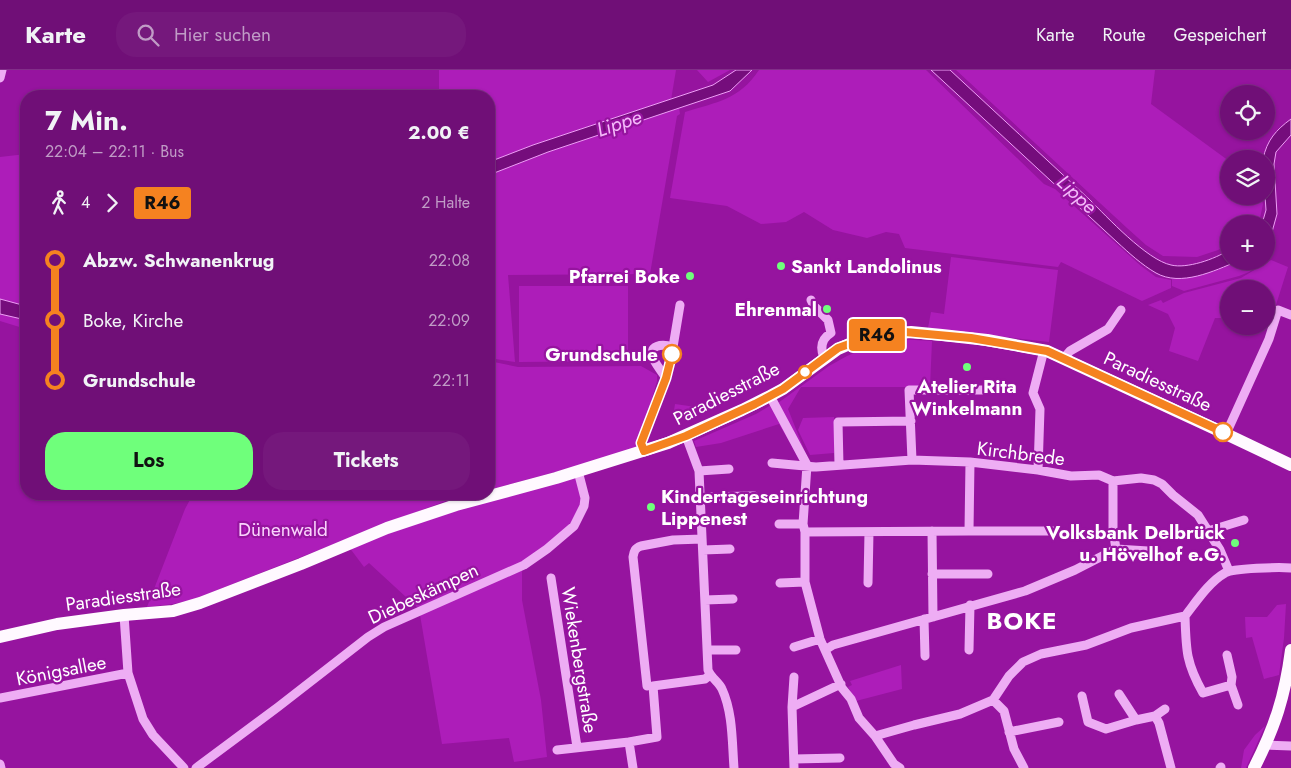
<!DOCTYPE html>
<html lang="de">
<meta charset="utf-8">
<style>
body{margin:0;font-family:Jost,sans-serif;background:#75187c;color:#f1f3f6;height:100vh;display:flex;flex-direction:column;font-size:19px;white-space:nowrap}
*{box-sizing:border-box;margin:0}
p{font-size:16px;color:#c09cc6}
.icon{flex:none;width:28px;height:28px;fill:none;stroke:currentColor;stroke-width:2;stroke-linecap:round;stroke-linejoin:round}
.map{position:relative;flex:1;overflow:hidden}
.side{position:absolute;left:20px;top:20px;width:475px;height:410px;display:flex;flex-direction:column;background:#700f77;border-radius:20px;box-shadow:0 1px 4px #0004,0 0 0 1px #822f89}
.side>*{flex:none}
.badge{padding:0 10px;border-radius:4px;font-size:18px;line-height:32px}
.tools{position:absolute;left:1220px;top:15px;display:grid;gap:10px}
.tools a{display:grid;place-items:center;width:55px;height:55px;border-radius:50%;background:#700f77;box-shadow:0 1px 4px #0004,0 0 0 1px #822f89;font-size:25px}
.map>.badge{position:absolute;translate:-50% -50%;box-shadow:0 0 0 2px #fff}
.legs{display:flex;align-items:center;gap:8px;height:55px;padding:0 25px;font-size:16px}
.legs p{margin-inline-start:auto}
.overview{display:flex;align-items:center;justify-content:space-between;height:85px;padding:0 25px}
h1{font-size:28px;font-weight:700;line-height:38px}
.primary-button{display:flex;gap:10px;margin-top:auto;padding:10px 25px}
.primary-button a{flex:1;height:58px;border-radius:20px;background:#6fff7b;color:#111;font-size:20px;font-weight:700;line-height:58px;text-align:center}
.primary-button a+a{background:#75187c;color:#f1f3f6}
ul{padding:0 25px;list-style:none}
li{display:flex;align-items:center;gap:18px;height:60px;font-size:19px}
li i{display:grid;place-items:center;width:8px;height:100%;margin:0 6px;background:currentColor}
li i::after{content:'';width:12px;height:12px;margin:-6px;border:4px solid;border-radius:50%;background:#700f77}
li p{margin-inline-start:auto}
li:first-child i{background:linear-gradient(#0000 50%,currentColor 0)}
li:last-child i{background:linear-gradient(currentColor 50%,#0000 0)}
header{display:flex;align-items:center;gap:30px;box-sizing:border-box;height:70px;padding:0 25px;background:#700f77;border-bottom:1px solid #822f89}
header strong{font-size:24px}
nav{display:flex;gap:28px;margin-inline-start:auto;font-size:18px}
.search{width:350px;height:45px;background:#75187c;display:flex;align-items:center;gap:12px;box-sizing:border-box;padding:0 18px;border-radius:20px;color:#c09cc6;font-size:19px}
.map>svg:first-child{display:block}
</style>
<header>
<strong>Karte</strong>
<div class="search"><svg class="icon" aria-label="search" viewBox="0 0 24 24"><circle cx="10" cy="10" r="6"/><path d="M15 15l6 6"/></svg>Hier suchen</div>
<nav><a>Karte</a><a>Route</a><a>Gespeichert</a></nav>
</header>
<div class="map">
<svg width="1291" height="698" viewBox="0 0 1291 698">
<rect width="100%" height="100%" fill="#96149f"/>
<path fill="#ad1db9" d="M439 0H676L671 30 533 75 489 92V26H439Z
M697 0H730L708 12Z
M759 0H926L1044 114 1055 119 1141 196 1156 207 1171 210V218L1142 231 1061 192 1058 197 905 178 899 164 886 162 867 168 833 160 804 142 786 152 761 154 727 136 670 128 685 42C717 32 739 30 759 0Z
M956 0H1155L1151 34 1229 91V126H1261L1263 134 1259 153 1229 154V174L1218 180 1197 187 1163 186 1146 175 1127 158Z
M679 38 680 44 677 46 650 204 508 205 515 292 489 288V105L548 82Z
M26 84V236L0 229V87Z
M951 187 1058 200 1049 272 928 258 931 242 944 244Z
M1271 190 1288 197 1275 238 1266 241V219H1229V248H1215L1198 291 1169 281 1175 258 1168 244 1148 235 1161 230 1163 233 1184 223 1241 208Z
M1239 191H1263L1249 202 1239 206 1184 221 1172 216V209C1195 208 1218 201 1239 191Z
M519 216H628V291L519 292Z
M0 244 26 250V259L0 251Z
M898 269 932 271 930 317H801L788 339 807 387H798L779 354 721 373 696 377 694 371 756 344 771 335 778 347 779 352 781 343 778 333 829 296 847 286 868 277Z
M489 291 518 297 641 296 657 305V311L639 374 640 379 489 420Z
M675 334 696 337 694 350 673 347Z
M834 347V383L810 385 798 360 803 348Z
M577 405 582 436 572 454 522 499V530L541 630 547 687 514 692 509 668 442 674 419 539 369 493 364 497 349 477 386 461Z
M193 424H475L451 429 390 452 192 530 173 534 147 537 185 439Z
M1286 534 1284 568 1279 605 1264 609 1252 567 1246 568 1245 547H1267L1277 535Z
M901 595 902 619 856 631 848 617 852 615 850 611Z
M1265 656 1246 698H1241L1244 680 1255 665Z"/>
<path fill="#750d7c" stroke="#ee9ff6" d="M736 0H752L730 21 548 82 489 105V92L533 75 713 15Z
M931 0H950C996 43 1043 86 1089 129 1107 147 1147 190 1171 195 1187 199 1215 189 1229 180V191H1238C1214 201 1181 217 1156 203 1142 195 1129 183 1117 172Z
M1291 49V65L1276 82 1274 94 1277 144 1272 162 1266 170V154H1262L1266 140 1265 126H1266V89H1263C1267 70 1276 60 1291 49Z
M0 229 26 236V250L0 244Z"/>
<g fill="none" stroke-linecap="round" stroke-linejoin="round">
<path stroke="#eeadf4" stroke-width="9" d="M0 8 2 0
M811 230 814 236 828 250 831 263C821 269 820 278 824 288
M1064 288 1070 281 1108 259 1121 240
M666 308C662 302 657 296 654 290 646 274 663 274 673 277
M770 326 807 395 803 454 805 462V512L820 569 842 618 851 629 859 648 875 666 894 694 900 698
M1226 364 1269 269 1278 240 1291 245
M686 366 699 401 708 600C711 608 719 612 722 619 733 643 732 672 734 698
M644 381 641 373 666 308 673 277 680 235
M912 390 909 320H986
M772 393 816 397 912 390 970 392 1038 400 1071 406 1099 405 1113 411 1141 408 1154 410 1162 414 1173 425 1198 445 1220 480 1229 501
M839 395 838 352 911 351
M1038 400 1040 339 1033 323 1044 280
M699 401 729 399
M700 427 754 426
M779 454H803
M932 461 933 547
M969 461H1056
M1208 461 1244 450
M805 462 969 461 970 392
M1116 479 1148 481
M703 480 730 479
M932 504H988
M551 508 577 677
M780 513 805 512
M868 513 869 462
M705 530 733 529
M124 545 128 603 143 649 153 665 184 698
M1185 546C1186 580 1186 593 1203 623L1231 615 1238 635
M924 549 925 586
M794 577 820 569
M707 580H736
M825 580 833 575 1025 521 1075 500 1116 479 1113 460V411
M969 580 970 535
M1227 585 1232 607 1231 615
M647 616 633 487C634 481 635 478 641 476L673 470 702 469
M1119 624 1136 650
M1082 626 1088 652 1106 659 1136 650 1155 646 1159 653 1171 698
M0 628 128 603
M993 630 1004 641 1014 679 1024 698
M792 637 794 607
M1155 646 1165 639
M1009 662 1059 652
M875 666 914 655 960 644 993 630 1009 606 1023 592 1041 584 1086 575 1131 558 1185 546C1196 532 1209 512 1225 503 1233 498 1280 497 1291 498
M1265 675 1291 676
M557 680 629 672
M794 689 840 688
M0 694 1 698
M196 698 278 637 368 567 384 557 524 495 547 479 574 456 584 436 585 428 578 401
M633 698 629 672 657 667 653 616 705 609 710 605
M794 698 792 637 841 614
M1220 698 1221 697"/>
<path stroke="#fff9ff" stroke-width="12" d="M0 567 57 554 124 545 173 541 200 533 301 494 387 458 456 435 556 408 668 373 742 340 770 326 783 319 838 279 861 269 889 264 911 262 942 265 987 270 1047 281 1226 364 1291 395
M1254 698C1275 657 1285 626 1291 580"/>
</g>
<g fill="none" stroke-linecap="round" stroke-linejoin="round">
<g stroke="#fff" stroke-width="11">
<path id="line-1" d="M672 284 666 308 641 373 644 381 686 366 755 334 783 319 838 278 869 267 905 262 971 268 1047 281 1223 362"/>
</g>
<use href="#line-1" stroke="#f58220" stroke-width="8"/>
</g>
<g fill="#6fff7b" stroke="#96149f" stroke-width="2">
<circle cx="781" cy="196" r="5"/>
<circle cx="690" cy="206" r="5"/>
<circle cx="827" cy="239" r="5"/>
<circle cx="967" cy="297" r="5"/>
<circle cx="651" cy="437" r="5"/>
<circle cx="1235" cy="473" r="5"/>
</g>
<g fill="#fff" stroke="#f58220" stroke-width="2.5">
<circle cx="672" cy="284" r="9"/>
<circle cx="805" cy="302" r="6"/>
<circle cx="1223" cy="362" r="9"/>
</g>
<g text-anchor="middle" stroke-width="4.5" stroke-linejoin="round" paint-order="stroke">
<g font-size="19" font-weight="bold" fill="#fff" stroke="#96149f" text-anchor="end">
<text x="791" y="203" text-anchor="start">Sankt Landolinus</text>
<text x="680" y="213">Pfarrei Boke</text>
<text x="817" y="246">Ehrenmal</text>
<text x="967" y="323" text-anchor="middle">Atelier Rita<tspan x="967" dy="22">Winkelmann</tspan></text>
<text x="661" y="433" text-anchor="start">Kindertageseinrichtung<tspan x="661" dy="22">Lippenest</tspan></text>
<text x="1225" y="469">Volksbank Delbrück<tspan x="1225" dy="22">u. Hövelhof e.G.</tspan></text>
</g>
<g font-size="19" font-weight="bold" fill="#fff" stroke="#96149f" text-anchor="end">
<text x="658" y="291">Grundschule</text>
</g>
<g font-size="19" fill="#fff" stroke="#96149f">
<text transform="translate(1158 311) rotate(25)" y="7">Paradiesstraße</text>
<text transform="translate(726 323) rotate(-27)" y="7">Paradiesstraße</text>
<text transform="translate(1021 383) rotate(7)" y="7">Kirchbrede</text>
<text transform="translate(423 523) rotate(-25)" y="7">Diebeskämpen</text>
<text transform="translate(123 526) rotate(-8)" y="7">Paradiesstraße</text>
<text transform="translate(580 590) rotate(81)" y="7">Wiekenbergstraße</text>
<text transform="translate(61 600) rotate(-11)" y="7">Königsallee</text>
</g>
<g font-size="19" fill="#fad5fd" stroke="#96149f">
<text x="283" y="466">Dünenwald</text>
</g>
<g font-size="20" font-style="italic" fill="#f4bafa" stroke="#96149f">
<text transform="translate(619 53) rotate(-19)" y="7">Lippe</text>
<text transform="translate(1077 124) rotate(43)" y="7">Lippe</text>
</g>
<g font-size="24" font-weight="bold" letter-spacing="1" fill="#fff" stroke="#96149f">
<text x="1022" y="559">BOKE</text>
</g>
</g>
</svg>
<div class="tools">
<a><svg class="icon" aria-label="locate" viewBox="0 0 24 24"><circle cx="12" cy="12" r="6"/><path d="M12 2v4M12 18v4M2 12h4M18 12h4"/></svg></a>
<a><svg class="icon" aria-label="layers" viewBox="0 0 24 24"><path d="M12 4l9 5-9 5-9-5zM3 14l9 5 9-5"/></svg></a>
<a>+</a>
<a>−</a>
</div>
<b class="badge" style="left:877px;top:265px;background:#f58220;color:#111">R46</b>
<section class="side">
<div class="overview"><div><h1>7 Min.</h1><p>22:04 – 22:11 · Bus</p></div><b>2.00 €</b></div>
<div class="legs"><svg class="icon" aria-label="walk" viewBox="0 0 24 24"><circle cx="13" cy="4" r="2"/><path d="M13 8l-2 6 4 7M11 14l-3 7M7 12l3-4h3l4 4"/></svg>4<svg class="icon" aria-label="forward" viewBox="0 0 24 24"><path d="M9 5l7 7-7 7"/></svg><b class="badge" style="background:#f58220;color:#111">R46</b><p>2 Halte</p></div>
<ul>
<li><i style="color:#f58220"></i><b>Abzw. Schwanenkrug</b><p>22:08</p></li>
<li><i style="color:#f58220"></i><span>Boke, Kirche</span><p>22:09</p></li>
<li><i style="color:#f58220"></i><b>Grundschule</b><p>22:11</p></li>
</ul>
<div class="primary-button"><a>Los</a><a>Tickets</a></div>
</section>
</div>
